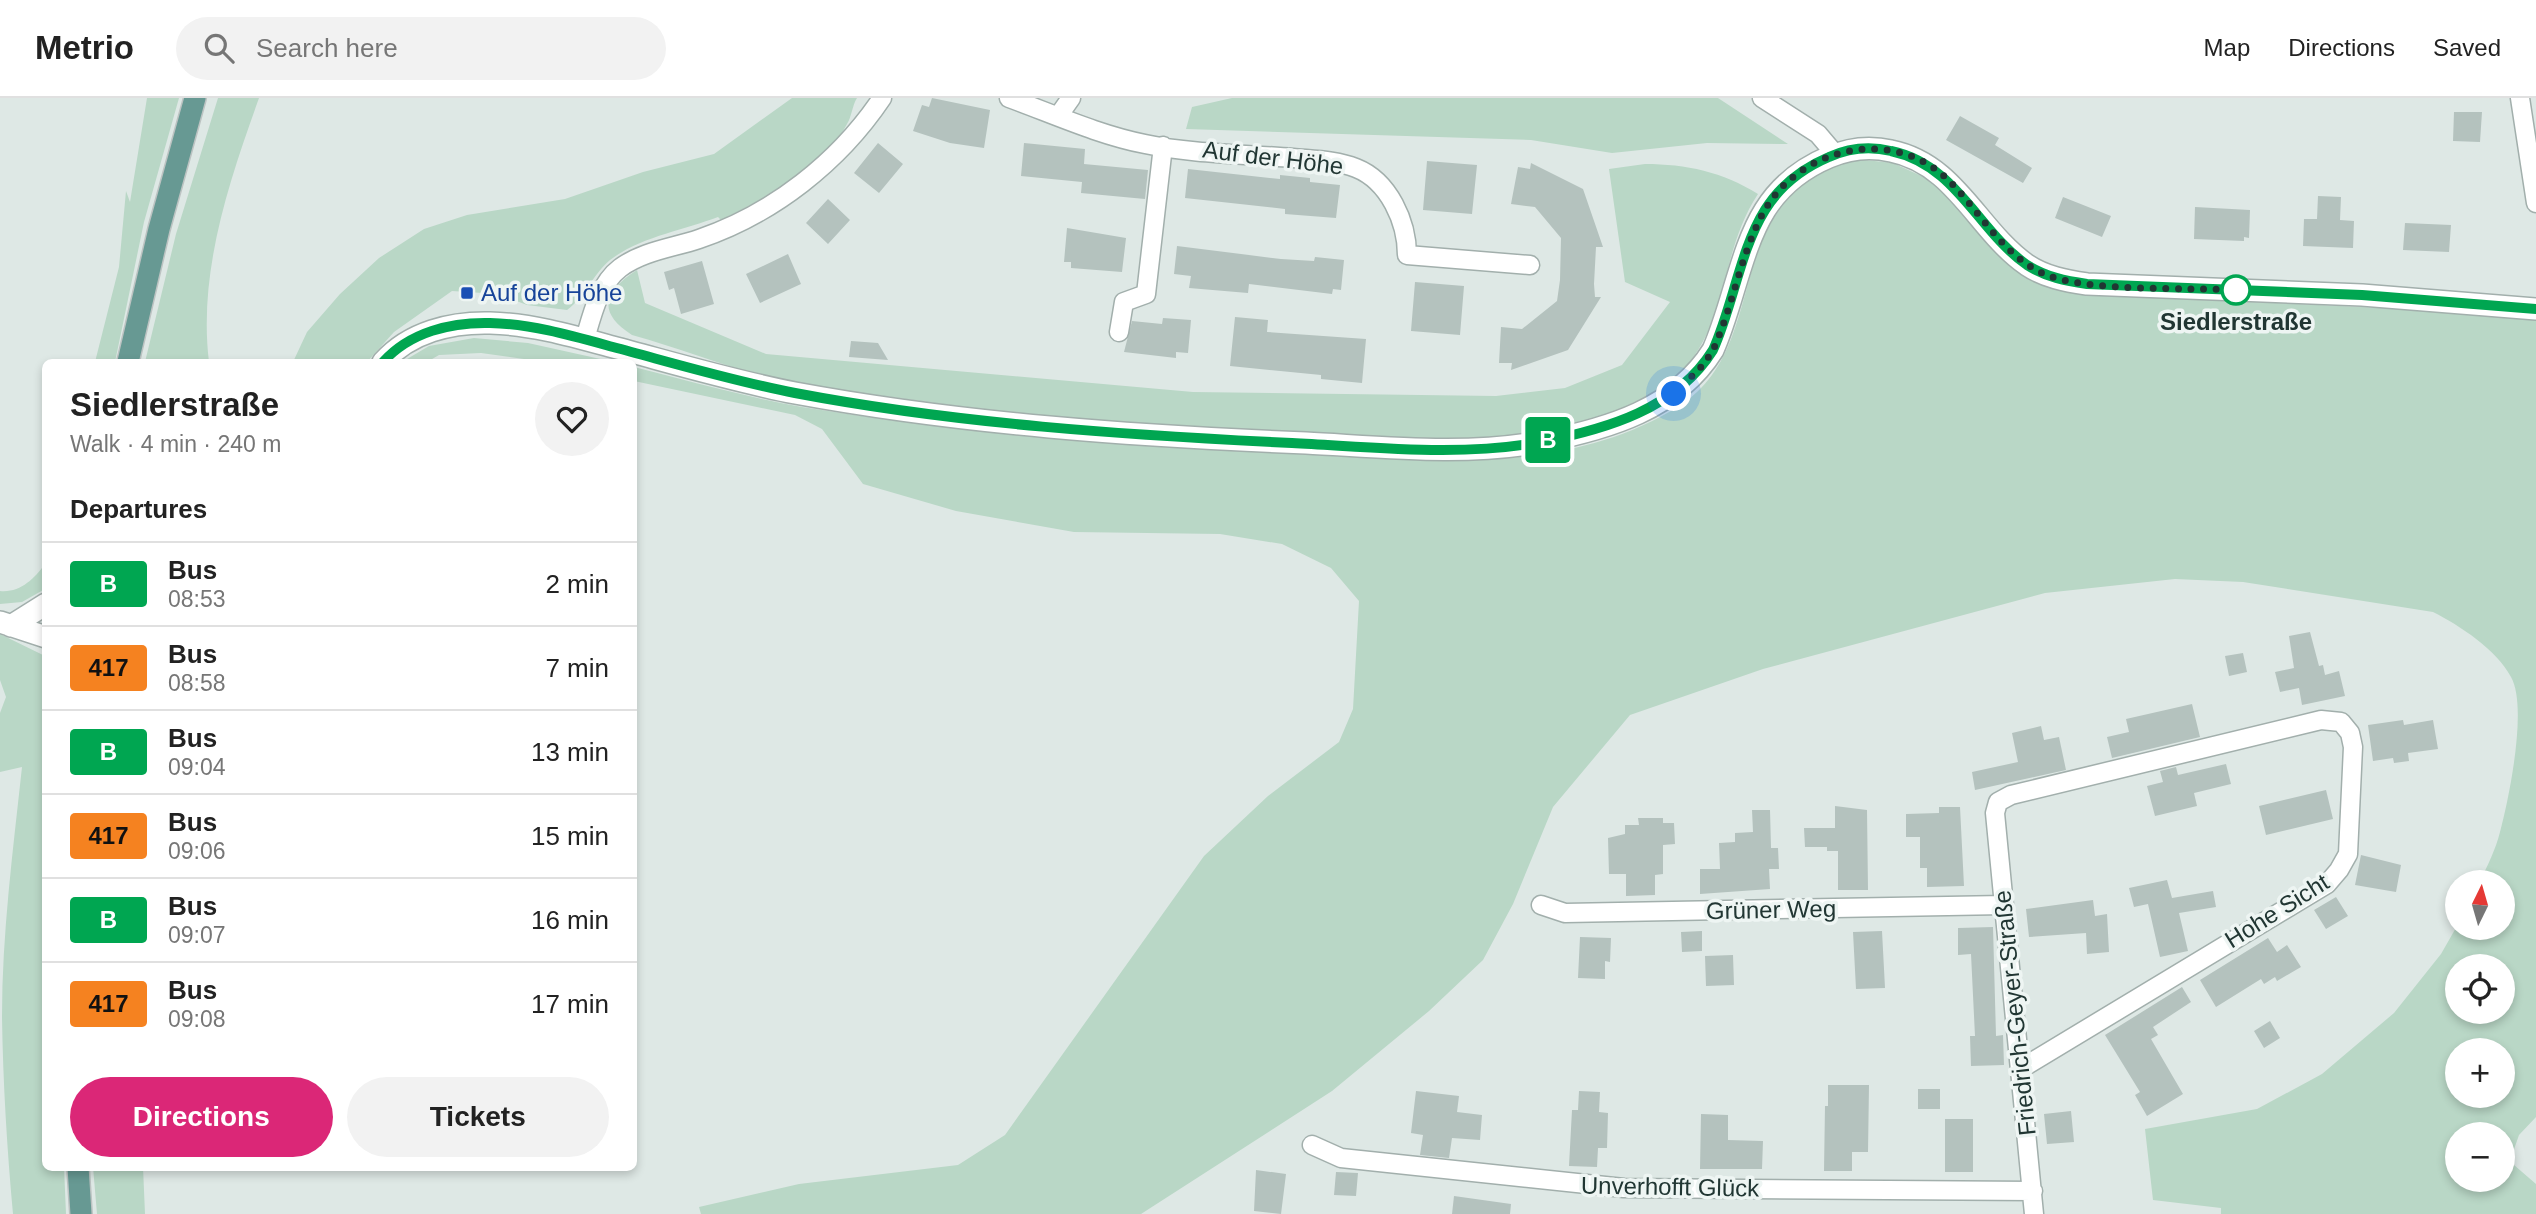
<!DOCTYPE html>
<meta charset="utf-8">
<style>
body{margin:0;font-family:Arial,sans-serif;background:#f2f2f2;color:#222;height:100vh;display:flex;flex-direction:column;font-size:26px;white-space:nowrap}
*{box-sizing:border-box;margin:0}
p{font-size:23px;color:#767676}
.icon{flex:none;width:38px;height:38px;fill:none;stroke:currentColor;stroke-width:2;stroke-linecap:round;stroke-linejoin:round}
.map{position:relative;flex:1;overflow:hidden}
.drawer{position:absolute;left:42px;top:261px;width:595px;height:812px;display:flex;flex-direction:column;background:#fff;border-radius:10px;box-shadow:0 4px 10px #0003}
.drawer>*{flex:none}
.badge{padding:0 14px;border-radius:5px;font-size:24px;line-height:46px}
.needle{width:46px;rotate:5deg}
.controls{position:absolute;left:2445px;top:772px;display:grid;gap:14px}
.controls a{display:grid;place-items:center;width:70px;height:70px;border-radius:50%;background:#fff;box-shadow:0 4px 10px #0003;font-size:35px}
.you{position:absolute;width:35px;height:35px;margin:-18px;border:5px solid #fff;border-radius:50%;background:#1a73e8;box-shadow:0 0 0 10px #1a73e833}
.map>.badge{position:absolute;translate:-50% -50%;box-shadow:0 0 0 4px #fff}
h2{padding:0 28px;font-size:26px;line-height:63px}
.round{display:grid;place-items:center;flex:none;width:74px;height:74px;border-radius:37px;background:#f2f2f2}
.summary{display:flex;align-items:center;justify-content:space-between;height:119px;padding:0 28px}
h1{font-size:33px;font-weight:600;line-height:52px}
.primary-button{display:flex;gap:14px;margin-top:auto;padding:14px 28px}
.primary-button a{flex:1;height:80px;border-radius:42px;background:#db2777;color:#fff;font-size:28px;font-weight:600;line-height:80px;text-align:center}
.primary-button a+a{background:#f2f2f2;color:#222}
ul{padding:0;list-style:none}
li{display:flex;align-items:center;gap:21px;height:84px;padding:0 28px;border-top:2px solid #e0e0e0}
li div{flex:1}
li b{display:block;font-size:26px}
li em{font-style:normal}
li .badge{min-width:77px;font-weight:700;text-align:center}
header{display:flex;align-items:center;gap:42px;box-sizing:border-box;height:98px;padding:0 35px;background:#fff;border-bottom:2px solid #e0e0e0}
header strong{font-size:33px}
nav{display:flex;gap:38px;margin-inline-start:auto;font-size:24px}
.search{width:490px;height:63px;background:#f2f2f2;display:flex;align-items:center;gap:18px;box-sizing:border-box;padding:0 24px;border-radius:38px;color:#767676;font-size:26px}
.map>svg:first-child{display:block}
</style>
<header>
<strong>Metrio</strong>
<div class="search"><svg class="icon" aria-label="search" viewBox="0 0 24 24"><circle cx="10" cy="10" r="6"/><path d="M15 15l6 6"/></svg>Search here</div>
<nav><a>Map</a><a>Directions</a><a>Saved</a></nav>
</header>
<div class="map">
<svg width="2536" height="1116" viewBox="0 0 2536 1116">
<rect width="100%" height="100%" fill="#dee8e5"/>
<path fill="#b9d7c6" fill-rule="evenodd" d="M147 0H179L144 124 115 264H95L119 169 126 93 130 104Z
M218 0H259C229 84 198 174 209 264H145L176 136Z
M792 0H857C852 8 852 18 847 26 824 70 763 101 721 122L718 119C684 132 640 139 610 162 593 176 585 199 567 212L527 207 498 196 452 193 394 234 367 264H293L307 234 340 196 379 160 424 131 467 117 565 101 643 74 714 56Z
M1232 0H1718L1788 46 1707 45 1612 55 1531 42 1186 31 1192 9Z
M1856 61 1893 65 1928 81 2084 196 2469 214 2536 221V1019L2519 1037 2511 1060 2503 1070 2502 1036H2457V1082H2502L2503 1074 2514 1067 2536 1086V1116H2221V1110L2153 1102 2145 1031 2257 1011 2322 976 2394 915 2441 856 2457 828 2502 830V784H2480C2487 768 2496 751 2500 734 2509 700 2528 609 2511 579 2497 552 2459 527 2433 514L2243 484 2175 481 2045 495 1763 571 1630 617 1553 709 1513 806 1483 862 1429 913 1332 993 1141 1116H701L699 1109 799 1086 958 1067 1005 1037 1204 758 1268 698 1339 644 1353 611 1359 503 1331 470 1282 446 1220 436 1074 434 956 413 863 386 822 331 795 317 634 283V269C689 283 746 299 802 309 960 335 1120 348 1279 355 1411 361 1561 382 1679 308 1776 247 1714 102 1856 61ZM2457 868H2502V914H2457ZM2457 952H2502V998H2457Z
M1645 66C1686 66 1723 74 1758 96 1716 159 1732 236 1666 288 1624 321 1536 335 1484 340 1419 345 1351 337 1286 334 1154 328 1022 318 892 299 856 294 820 291 784 283 733 272 683 251 632 237 596 214 604 193 637 172L645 205 766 256 1193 294 1496 298 1565 290 1622 267 1670 204 1625 184 1609 71Z
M474 240 528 245 614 264H545L481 255 439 257 427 264H402L429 248Z
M45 466V491L22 504 0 506V493C20 495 34 481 45 466Z
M0 536 45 558 46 1069H64L66 1116H13C7 1050 3 985 2 919 2 836 13 752 22 669L0 674V615L6 599 0 582Z
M93 1069H143L145 1116H97Z"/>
<path fill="#b4c2be" d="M932 0 990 12 984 50 950 45 913 33 922 7 929 9Z
M2454 14H2482L2480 44 2453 43Z
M1960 18 1999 40 1995 47 2032 70 2023 85 1946 42Z
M878 45 903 66 879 95 854 75Z
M1024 45 1085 51 1084 66 1148 72 1145 101 1081 95 1082 84 1021 78Z
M1427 63 1477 67 1472 116 1423 112Z
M1531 65 1583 91 1603 149H1596L1594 186 1595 199H1601L1568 252 1511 272 1512 265H1499L1501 229 1522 231 1557 203 1560 182 1561 140 1535 109 1511 106 1518 69 1530 71Z
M1188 71 1280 81V77L1310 80V84L1340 87 1336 120 1285 116V111L1185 100Z
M2318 98 2341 99 2340 122 2354 123 2353 150 2303 148 2304 121H2317Z
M2063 99 2111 118 2102 139 2055 120Z
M828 101 850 122 828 146 806 125Z
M2195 109 2250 112 2249 140 2244 139V143L2194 141Z
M2405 125 2451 127 2449 154 2403 152Z
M1067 130 1126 140 1122 174 1071 170V164H1064Z
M1177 148 1281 161 1314 163 1315 159 1344 162 1341 192 1333 191 1332 196 1249 186 1248 195 1189 190 1191 178 1174 176Z
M788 156 801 186 760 205 746 176Z
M702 163 714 206 681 216 674 190 669 192 664 174Z
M1415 184 1464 188 1460 237 1411 233Z
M1235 219 1268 222 1267 234 1366 241 1362 285 1321 281V277L1230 268Z
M1163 220 1191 222 1188 255 1176 254V260L1124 254 1132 223 1162 226Z
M851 243 878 245 888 262 849 259Z
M2310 534 2319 568 2323 567 2325 577 2339 573 2345 598 2302 607 2299 590 2280 594 2275 574 2294 570 2289 538Z
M2243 555 2247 574 2229 578 2225 558Z
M2192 606 2200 639 2112 660 2107 639 2129 634 2126 621Z
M2403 622 2404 627 2433 622 2438 651 2408 655 2409 663 2394 665 2393 660 2373 663 2368 627Z
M2041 628 2044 642 2059 639 2066 672 1975 692 1972 674 2018 664 2012 635Z
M2226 666 2231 686 2194 695 2197 708 2155 718 2147 688 2163 684 2160 673 2176 669 2178 677Z
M2326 692 2333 721 2266 737 2259 708Z
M1835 708 1867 712 1868 792H1838V753H1827V749H1805L1804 730H1835Z
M1939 709H1960L1964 788 1927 789V770H1920V739H1906V716L1939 715Z
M1752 712H1770L1771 750H1778L1779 771H1769L1770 791 1700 796V771H1720L1719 745 1735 744V735L1753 734Z
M1638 720H1663V725H1674L1675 746 1663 747V776L1655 777V797L1626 798V776H1609L1608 740 1625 736V727H1639Z
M2361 757 2401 767 2396 794 2355 787Z
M2167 782 2172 800 2213 793 2216 809 2179 815 2188 853 2160 859 2148 806 2134 809 2129 790Z
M2336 799 2348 818 2326 831 2314 812Z
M2093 802 2095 818 2107 816 2109 854 2087 856 2086 835 2029 839 2026 811Z
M1993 829 1996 938 2003 937 2004 967 1971 968 1970 938H1975L1971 856 1958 857V830Z
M1702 833V853L1682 854 1681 834Z
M1882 833 1885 890 1856 891 1853 834Z
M1580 839 1611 840 1610 864 1605 863V881L1578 880Z
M2268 840 2277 854 2287 847 2301 869 2277 883 2275 879 2264 886 2261 881 2216 909 2200 882Z
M1733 857 1734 887 1706 888 1705 858Z
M2182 889 2191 904 2153 929 2158 937 2151 941 2183 996 2147 1018 2135 997 2140 994 2105 937Z
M2270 923 2280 940 2264 950 2254 933Z
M1828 987H1869L1868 1054H1852V1073H1824L1825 1008H1828Z
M1918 991H1940V1011H1918Z
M1416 993 1459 998 1457 1014 1482 1017 1480 1042 1452 1040 1449 1060 1420 1057 1423 1037 1411 1035Z
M1579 993 1600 994 1599 1014 1608 1015 1607 1050H1598L1597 1069 1569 1068 1572 1012H1578Z
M2071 1013 2074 1044 2047 1046 2044 1016Z
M1701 1016 1728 1017V1042L1763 1043 1762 1071H1700Z
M1945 1021H1973V1074H1945Z
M1256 1072 1286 1076 1281 1116 1254 1113Z
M1336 1074 1358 1075 1356 1098 1334 1097Z
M1454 1098 1511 1106 1510 1116H1452Z"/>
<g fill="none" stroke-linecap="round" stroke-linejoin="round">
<g stroke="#a2afac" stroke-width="21">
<path id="minor" d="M1009 0C1053 16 1099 37 1145 46 1192 56 1245 56 1293 60 1314 62 1336 62 1356 70 1389 83 1407 124 1407 157L1530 167
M1762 0 1818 36 1835 56
M2520 0 2536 105
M1059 17 1071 0
M1119 234 1124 204 1146 196 1163 48
M585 241C592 217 599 186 620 170 643 153 672 150 699 141 773 116 839 64 882 0
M1541 807 1565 815 2004 807
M2022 970 2327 786 2339 772 2348 756 2353 649 2350 635 2341 624 2321 622 2011 697 1998 704 1995 715 2034 1116
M1312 1047 1341 1060 1624 1090 2033 1093"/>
</g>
<g stroke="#a2afac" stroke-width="24">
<path id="tertiary" d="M383 264C410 234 451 224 490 225 532 226 573 238 613 249 673 265 733 283 795 295 963 326 1135 338 1306 345 1383 349 1465 358 1541 344 1608 331 1676 311 1713 252 1732 210 1741 150 1765 112 1780 88 1803 70 1829 59 1850 50 1870 48 1891 53 1956 66 1977 132 2027 167 2045 179 2066 183 2087 186L2362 197 2536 211
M0 524 46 539
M11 528 46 506"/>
</g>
<g stroke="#bcc3c2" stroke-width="24">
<path id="primary" d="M128 264 159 131 195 0
M78 1069 81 1116"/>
</g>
<use href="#minor" stroke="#fff" stroke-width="18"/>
<use href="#tertiary" stroke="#fff" stroke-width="21"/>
<use href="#primary" stroke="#679993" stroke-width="21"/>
</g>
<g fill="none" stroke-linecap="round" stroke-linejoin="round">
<g stroke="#fff" stroke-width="16">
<path id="line" d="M383 264C410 234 451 224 490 225 532 226 573 238 613 249 673 265 733 283 795 295 958 326 1126 337 1292 345 1374 349 1460 359 1541 344 1607 331 1676 311 1713 252 1733 208 1740 152 1765 112 1780 88 1803 70 1829 59 1849 50 1870 48 1891 53 1957 67 1977 132 2027 167 2046 179 2066 183 2087 186L2362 197 2536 211"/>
</g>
<use href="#line" stroke="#00a651" stroke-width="10"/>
<path stroke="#213633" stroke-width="7" stroke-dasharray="0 12.6" d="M1674 296 1704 266 1713 252C1733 208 1740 159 1762 117 1796 51 1888 28 1944 78 1978 109 1999 154 2042 175 2085 195 2188 189 2236 192"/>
</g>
<circle fill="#fff" stroke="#00a651" stroke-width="3.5" cx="2236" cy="192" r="14"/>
<rect fill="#1a4fb4" stroke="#eef5f3" stroke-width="2.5" x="460" y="188" width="14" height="14" rx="3.5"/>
<g text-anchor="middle" stroke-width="7" stroke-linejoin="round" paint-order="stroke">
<g font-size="24" fill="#213633" stroke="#eef5f3">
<text transform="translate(1273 60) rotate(7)" y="8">Auf der Höhe</text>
<text transform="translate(1771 812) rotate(-1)" y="8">Grüner Weg</text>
<text transform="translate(2277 813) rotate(-32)" y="8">Hohe Sicht</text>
<text transform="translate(2015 915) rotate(-96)" y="8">Friedrich-Geyer-Straße</text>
<text transform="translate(1670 1089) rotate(1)" y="8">Unverhofft Glück</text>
</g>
<g font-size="24" fill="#164399" stroke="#eef5f3" text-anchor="start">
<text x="481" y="203">Auf der Höhe</text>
</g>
<g font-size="24" font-weight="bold" fill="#213633" stroke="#eef5f3">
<text x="2236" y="232">Siedlerstraße</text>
</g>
</g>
</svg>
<div class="controls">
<a><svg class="needle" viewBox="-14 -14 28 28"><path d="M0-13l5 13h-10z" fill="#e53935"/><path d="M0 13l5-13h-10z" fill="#767676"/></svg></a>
<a><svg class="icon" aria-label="locate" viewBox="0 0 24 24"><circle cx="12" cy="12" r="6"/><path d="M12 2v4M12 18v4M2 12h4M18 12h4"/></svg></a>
<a>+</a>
<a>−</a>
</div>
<div class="you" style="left:1674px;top:296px"></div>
<b class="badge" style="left:1548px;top:342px;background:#00a651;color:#fff">B</b>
<section class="drawer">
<div class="summary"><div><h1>Siedlerstraße</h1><p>Walk · 4 min · 240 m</p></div><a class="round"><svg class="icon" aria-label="heart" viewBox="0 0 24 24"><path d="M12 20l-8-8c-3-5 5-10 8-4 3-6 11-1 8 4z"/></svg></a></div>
<h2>Departures</h2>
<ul>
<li><span class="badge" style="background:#00a651;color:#fff">B</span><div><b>Bus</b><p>08:53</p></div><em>2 min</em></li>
<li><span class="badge" style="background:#f58220;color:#111">417</span><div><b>Bus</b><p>08:58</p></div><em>7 min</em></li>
<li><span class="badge" style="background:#00a651;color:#fff">B</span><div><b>Bus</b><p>09:04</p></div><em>13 min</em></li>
<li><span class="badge" style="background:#f58220;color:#111">417</span><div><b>Bus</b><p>09:06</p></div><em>15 min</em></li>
<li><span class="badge" style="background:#00a651;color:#fff">B</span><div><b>Bus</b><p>09:07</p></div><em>16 min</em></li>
<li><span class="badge" style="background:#f58220;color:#111">417</span><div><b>Bus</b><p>09:08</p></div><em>17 min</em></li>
</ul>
<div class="primary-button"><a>Directions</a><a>Tickets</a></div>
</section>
</div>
